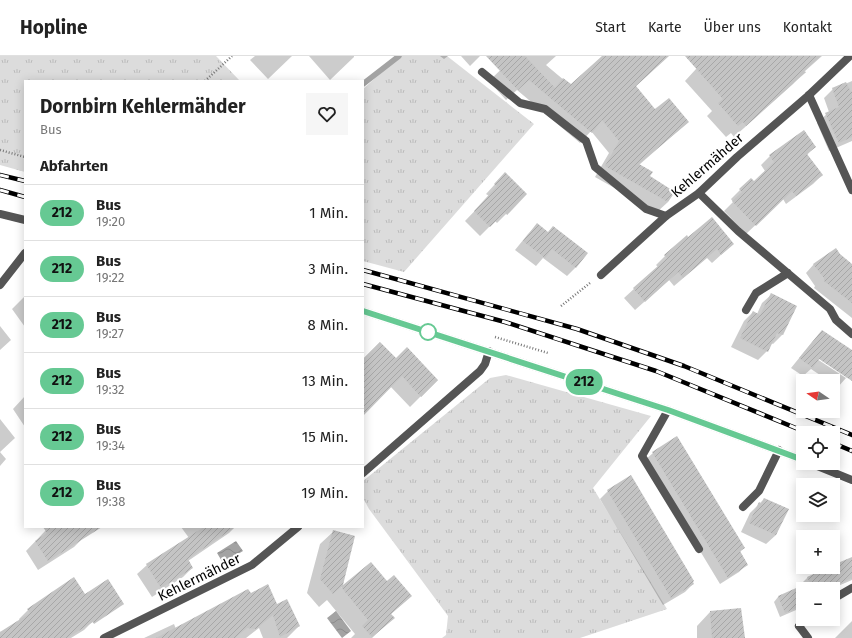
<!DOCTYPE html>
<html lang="de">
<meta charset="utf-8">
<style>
body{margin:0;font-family:"Fira Sans",sans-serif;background:#f6f6f6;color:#222;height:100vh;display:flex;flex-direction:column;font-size:15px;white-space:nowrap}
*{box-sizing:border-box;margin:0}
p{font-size:13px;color:#767676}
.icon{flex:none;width:22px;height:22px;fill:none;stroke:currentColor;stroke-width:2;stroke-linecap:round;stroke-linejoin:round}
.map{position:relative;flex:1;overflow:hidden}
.sheet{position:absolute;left:24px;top:24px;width:340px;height:448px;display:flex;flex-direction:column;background:#fff;border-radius:0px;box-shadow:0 2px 10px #0003}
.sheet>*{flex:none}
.badge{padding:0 8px;border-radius:13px;font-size:14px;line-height:26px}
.needle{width:26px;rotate:283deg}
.buttons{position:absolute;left:796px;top:318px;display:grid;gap:8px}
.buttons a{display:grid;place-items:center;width:44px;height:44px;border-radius:0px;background:#fff;box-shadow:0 2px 10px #0003;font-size:20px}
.map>.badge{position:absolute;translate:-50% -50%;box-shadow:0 0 0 2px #fff}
h2{padding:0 16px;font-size:15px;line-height:36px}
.round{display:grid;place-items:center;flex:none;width:42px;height:42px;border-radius:0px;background:#f6f6f6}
.headline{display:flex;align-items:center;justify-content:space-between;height:68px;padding:0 16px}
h1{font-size:19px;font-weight:700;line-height:30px}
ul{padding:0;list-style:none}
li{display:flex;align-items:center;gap:12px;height:56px;padding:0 16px;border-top:1px solid #e0e0e0}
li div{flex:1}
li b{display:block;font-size:15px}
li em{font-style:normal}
li .badge{min-width:44px;font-weight:700;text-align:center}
header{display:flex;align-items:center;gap:24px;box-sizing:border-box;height:56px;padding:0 20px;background:#fff;border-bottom:1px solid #e0e0e0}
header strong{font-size:19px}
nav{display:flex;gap:22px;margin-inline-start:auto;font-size:14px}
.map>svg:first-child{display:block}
</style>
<header>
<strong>Hopline</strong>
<nav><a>Start</a><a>Karte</a><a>Über uns</a><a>Kontakt</a></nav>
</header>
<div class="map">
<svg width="852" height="582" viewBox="0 0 852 582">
<defs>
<pattern id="grass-tufts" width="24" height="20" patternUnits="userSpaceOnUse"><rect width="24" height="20" fill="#dcdcdc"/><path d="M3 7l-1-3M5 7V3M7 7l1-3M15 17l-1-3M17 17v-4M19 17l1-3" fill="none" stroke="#bbb"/></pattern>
<pattern id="water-waves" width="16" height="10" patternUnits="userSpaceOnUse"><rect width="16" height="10" fill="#a3a3a3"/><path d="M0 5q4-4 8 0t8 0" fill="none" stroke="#8b8b8b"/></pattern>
<pattern id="building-hatch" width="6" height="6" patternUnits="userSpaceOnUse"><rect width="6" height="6" fill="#c4c4c4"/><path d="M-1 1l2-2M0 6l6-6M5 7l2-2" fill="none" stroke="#a7a7a7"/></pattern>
</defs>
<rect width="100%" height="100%" fill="#fff"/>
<path fill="url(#grass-tufts)" d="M0 0H216L240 25H25V116L0 109Z
M400 0H447L534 68 404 216 363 205V33Z
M506 319 651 360 593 432 667 553 580 582H442L446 579 448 560 369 453 363 442V425L490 322Z"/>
<path fill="url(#water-waves)" d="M236 485 243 495 223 507 217 497Z
M336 555 351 575 342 582 327 562Z"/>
<path fill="#0003" d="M255 0H292L268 23 250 4Z
M309 0H354V1L330 24Z
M440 0H448L444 3Z
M461 0H480L470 10Z
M515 0H556L546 9 571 30 603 0H668L635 31 655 55 688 66 639 109 668 146 657 156 595 121 609 97 591 75 580 87 517 34 506 44 489 25Z
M717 0H822L804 16 793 28 734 81 731 77 726 81 707 60 712 55 685 25 696 13Z
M852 25V85L829 95 817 67 829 56 824 42 833 33Z
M815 90 807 99 822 119 813 128 786 148 783 143 746 178 724 155 733 146 731 143 751 123 754 126 765 115 761 109 770 100Z
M496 127 526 138 497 167 495 165 480 180 465 165 489 140 486 138Z
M537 169 548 177 576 211 567 220 543 202 536 210 515 194 528 178Z
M733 188 712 207 707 202 674 230 669 224 635 254 624 242 658 211 656 209 665 200Z
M840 199 852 209V262L814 232 815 230 806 217 814 208Z
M772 238 796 250 782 279 773 288 771 287 767 295 758 304 731 291 744 265 753 256 757 258 762 247Z
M25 240V271L12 253Z
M0 270 11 284 0 294Z
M822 275 852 295V314L846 322V320L815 299 814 301 846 322 838 331 833 328V325H829L811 313 803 320 791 312 813 285Z
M380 287 426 335 410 351 390 330 363 359V304Z
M25 340V371L13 353Z
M0 363 15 382 0 396 6 403 0 410Z
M653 397 744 492 740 496 747 508 739 516 720 528 645 404Z
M608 435 693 528 685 536 663 549 600 443Z
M764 443 787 454 776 479 766 488 741 476 750 457Z
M51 471H77L83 482 74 491 38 514 26 495 46 474Z
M181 471H235L229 477 188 505 192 512 183 521 152 541 137 518 147 509 189 482Z
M334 475 354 480 341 532 371 507 387 527 410 540 390 559 393 562 372 582H351L355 578 327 544 319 551 307 537 320 488Z
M852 502V524L831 533H803V551L780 561 774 546 778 541 805 530 803 526 808 521Z
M250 538 277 549 299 570 287 582H263L259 572 246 582H144L174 568 176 573Z
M28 554 94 564 84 574 71 582H0V577L20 565 19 563Z
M710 556 743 582H697V570Z
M852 565V582H835Z"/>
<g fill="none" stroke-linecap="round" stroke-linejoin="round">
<path stroke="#a3a3a3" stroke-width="5.5" d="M363 28 399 0"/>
</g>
<path fill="url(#building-hatch)" d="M486 0H525L555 32 563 22 571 28 602 0H669L636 30 655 53 669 42 689 66 639 108 653 116 650 120 675 136 668 146 605 110 619 85 602 64 592 77 529 24 518 34Z
M685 0H821L804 15 806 16 746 70 743 66 738 70 718 47 723 43Z
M846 26 851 36 852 35V81L839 87 825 57 839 51 832 32Z
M804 74 816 91 807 98 823 119 796 140 792 135 756 170 732 145 742 136 739 133 751 122 754 125 774 106 769 99Z
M505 116 527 138 507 159 505 156 490 171 474 155 497 130 494 128Z
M712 161 734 188 721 199 717 193 683 222 678 216 645 246 633 232 667 202 664 199 687 179 688 181Z
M537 167 548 176 553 170 588 197 576 212 552 193 545 202 523 185Z
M836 192 840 198 852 208V247L824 225V222L813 208Z
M771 237 797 250 783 279 777 277 768 296 740 282 753 255 760 259Z
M822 274 852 294V325L819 303 813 312 799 302Z
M380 286 396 302 407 291 438 324 421 341 402 320 363 360V303Z
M677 380 745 492 740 495 748 509 728 522 652 396Z
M631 419 694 525 693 526 694 528 671 542 607 434Z
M764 442 789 453 776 479 749 467 759 446 761 448Z
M43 471H102L48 505 35 485 47 477Z
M204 471H235L188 503 193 512 161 532 146 508Z
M333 474 355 480 343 529 371 506 387 525 394 519 412 540 391 558 395 562 372 581 362 570 368 564 341 531 333 538 320 523Z
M852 501V522L827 533H813L807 521 829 511H833V509Z
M74 521 85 538 108 523 124 548 94 568 93 566 67 582H0V576L30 557 27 553Z
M268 528 277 548 287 543 300 570 280 581 273 559 256 573 247 572 235 582H156L248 533 251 537Z
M803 529V549L785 557 778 540Z
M741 552 745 582H712L710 555Z"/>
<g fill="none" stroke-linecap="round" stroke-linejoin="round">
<path stroke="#777" stroke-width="2.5" stroke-dasharray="1 2" stroke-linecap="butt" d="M205 25 232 0
M0 94 25 101
M561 250 590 227
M495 281 548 297"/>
<path stroke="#555" stroke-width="8" d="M482 16 520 47 545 53 586 85 595 111 646 153 666 160
M809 39 852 134
M699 137 738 175 830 253 836 264 852 278
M746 254 756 237 788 217
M668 354 642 400 699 493
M743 451 759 435 779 394
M833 543 852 532
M799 570 806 563"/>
<path stroke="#555" stroke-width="8" d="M0 158 25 164
M601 219 666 160 699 137 737 101 809 39 850 0
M0 229 25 197
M363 255 668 354 803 404
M810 407 852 424
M363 417 480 315 485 308 489 295
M799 570 808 582
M104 582 252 509 298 471"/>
<g stroke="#000" stroke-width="4.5">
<path id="rail" d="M0 119 25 125
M0 134 25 141
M363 214 577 273 684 310 852 379
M363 228 505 266 656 315 808 377
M833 387 852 395"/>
</g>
<use href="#rail" stroke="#fff" stroke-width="3" stroke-dasharray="9" stroke-linecap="butt"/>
</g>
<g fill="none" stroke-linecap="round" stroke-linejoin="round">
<g stroke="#fff" stroke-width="9">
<path id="line" d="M363 255 668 354 803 404"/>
</g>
<use href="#line" stroke="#66c993" stroke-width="6"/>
</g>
<circle fill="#fff" stroke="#66c993" stroke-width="2" cx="428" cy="276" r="8"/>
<g text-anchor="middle" stroke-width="4" stroke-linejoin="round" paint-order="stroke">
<g font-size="14" fill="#000" stroke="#fff">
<text transform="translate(707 109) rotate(-41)" y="5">Kehlermähder</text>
<text transform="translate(199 521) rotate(-26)" y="5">Kehlermähder</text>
</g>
</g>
</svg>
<div class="buttons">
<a><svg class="needle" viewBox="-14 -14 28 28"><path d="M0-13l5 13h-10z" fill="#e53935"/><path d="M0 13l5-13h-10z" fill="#767676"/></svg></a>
<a><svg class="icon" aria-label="locate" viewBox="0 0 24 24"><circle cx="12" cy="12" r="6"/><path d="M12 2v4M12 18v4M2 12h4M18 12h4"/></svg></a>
<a><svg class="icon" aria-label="layers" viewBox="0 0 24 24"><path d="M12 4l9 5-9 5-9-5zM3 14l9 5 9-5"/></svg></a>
<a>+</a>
<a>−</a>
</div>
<b class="badge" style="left:584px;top:326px;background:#66c993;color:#111">212</b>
<section class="sheet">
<div class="headline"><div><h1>Dornbirn Kehlermähder</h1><p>Bus</p></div><a class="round"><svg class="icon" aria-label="heart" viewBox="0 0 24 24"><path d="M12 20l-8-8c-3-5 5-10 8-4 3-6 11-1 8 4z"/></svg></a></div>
<h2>Abfahrten</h2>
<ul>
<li><span class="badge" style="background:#66c993;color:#111">212</span><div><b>Bus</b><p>19:20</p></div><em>1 Min.</em></li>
<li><span class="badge" style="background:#66c993;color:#111">212</span><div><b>Bus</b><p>19:22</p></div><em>3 Min.</em></li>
<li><span class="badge" style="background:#66c993;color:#111">212</span><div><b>Bus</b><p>19:27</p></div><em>8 Min.</em></li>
<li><span class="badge" style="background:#66c993;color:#111">212</span><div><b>Bus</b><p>19:32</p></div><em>13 Min.</em></li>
<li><span class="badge" style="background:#66c993;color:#111">212</span><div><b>Bus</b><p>19:34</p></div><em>15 Min.</em></li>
<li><span class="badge" style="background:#66c993;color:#111">212</span><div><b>Bus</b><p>19:38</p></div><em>19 Min.</em></li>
</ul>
</section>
</div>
